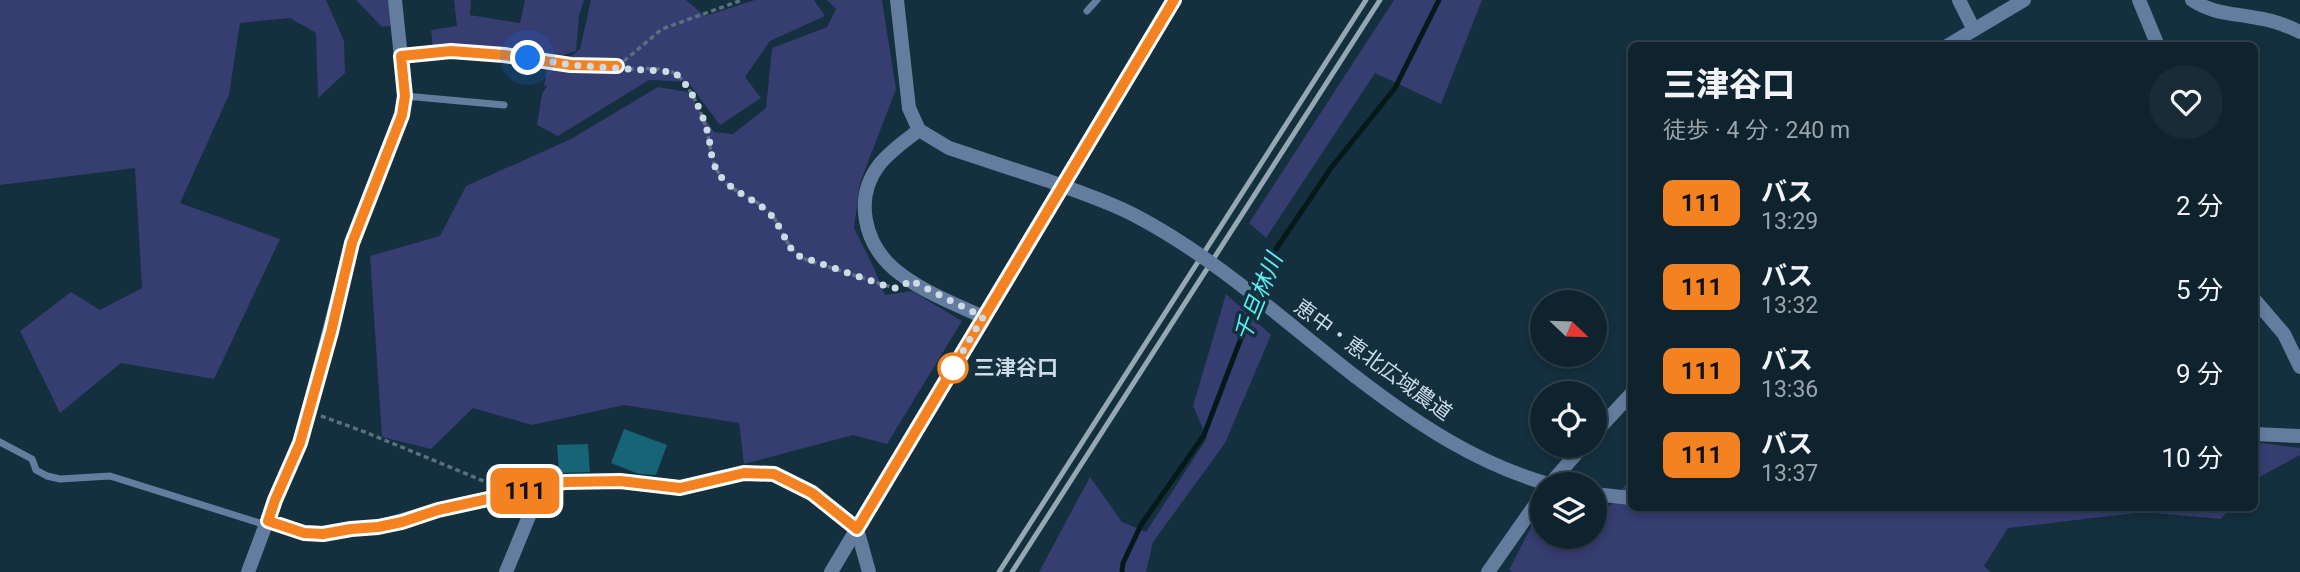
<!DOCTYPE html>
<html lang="ja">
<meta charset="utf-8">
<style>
body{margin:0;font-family:Roboto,"Noto Sans JP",sans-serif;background:#182b36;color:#f1f3f6;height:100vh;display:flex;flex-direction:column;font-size:26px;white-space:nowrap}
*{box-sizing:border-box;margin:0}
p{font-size:23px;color:#9ba4aa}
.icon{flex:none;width:38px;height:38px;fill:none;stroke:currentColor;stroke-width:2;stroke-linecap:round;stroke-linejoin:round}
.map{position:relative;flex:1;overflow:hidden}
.details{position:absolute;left:1628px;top:42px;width:630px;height:469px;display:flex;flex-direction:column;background:#0f232e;border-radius:10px;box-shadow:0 4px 10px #0003,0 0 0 2px #2f404a}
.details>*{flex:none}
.badge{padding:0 14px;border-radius:10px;font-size:24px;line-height:46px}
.needle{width:46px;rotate:113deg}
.controls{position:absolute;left:1530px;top:290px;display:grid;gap:14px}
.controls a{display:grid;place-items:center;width:77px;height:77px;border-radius:50%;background:#0f232e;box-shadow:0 4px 10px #0003,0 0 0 2px #2f404a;font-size:35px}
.you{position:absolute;width:35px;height:35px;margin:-18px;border:5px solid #fff;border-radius:50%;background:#1a73e8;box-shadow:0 0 0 10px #1a73e833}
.map>.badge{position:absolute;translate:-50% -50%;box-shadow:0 0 0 4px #fff}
.round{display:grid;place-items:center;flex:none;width:74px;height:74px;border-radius:37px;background:#182b36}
.head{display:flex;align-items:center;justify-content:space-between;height:119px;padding:0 35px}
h1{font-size:33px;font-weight:800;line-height:52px}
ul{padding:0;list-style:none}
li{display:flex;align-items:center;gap:21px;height:84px;padding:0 35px}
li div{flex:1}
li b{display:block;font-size:26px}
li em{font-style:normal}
li .badge{min-width:77px;font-weight:700;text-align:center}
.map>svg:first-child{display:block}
</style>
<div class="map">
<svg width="2300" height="572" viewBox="0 0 2300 572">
<rect width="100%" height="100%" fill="#142f3e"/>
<path fill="#353d71" d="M0 0H326L344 41 345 73 318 98 316 33 290 18 240 23 229 95 180 203 280 239 214 379 121 363 60 413 20 331 71 292 100 310 142 288 135 168 0 185Z
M356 0H393L396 25 382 27Z
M454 0H471L470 15 520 23 525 0H584L579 16 576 51 558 57 556 73 562 64 580 49 591 0H686L705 16 755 0H814L825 16 770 41 745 77 761 98 720 125 688 82 649 80 558 136 537 125 542 94 547 86H544L550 56 454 47 433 48 431 30 457 26Z
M827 0H882L896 89 860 183 854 228 874 268 885 295 912 291 962 321 887 444 853 435 744 464 739 423 624 405 532 425 473 408 431 449 382 437 370 256 440 236 466 186 571 139 658 87 688 92 714 132 733 134 766 108 772 48 827 27 836 9Z
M1394 0H1482L1441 104 1375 73 1266 238 1249 223Z
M1226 294 1271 335 1225 443 1153 542 1146 572H1039L1090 477 1122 522 1146 532 1207 438 1193 406Z
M2254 442 2300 448V455L2254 480Z
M1631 477V508H2230L2221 519 2144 512 2008 528 1984 566 1991 572H1512L1509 570 1541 508 1542 537H1594V507L1610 506Z"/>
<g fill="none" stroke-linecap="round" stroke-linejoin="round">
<path stroke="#061919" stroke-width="5" d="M1122 572 1123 563 1141 525 1204 435 1274 252 1331 168 1395 88 1439 0"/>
</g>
<path fill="#156577" d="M624 429 667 445 656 475 639 474 611 463Z
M588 444 590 472 559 473 557 445Z"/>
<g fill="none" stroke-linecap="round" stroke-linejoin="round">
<path stroke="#59707d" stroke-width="3.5" stroke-dasharray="5 3.5" stroke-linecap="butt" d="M624 61 662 29 742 0
M629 69C642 69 659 67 672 72 688 78 705 119 708 136 711 148 711 161 718 172 730 194 757 197 772 215 786 234 784 248 807 260L891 287
M321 416 365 432 486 482"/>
<path stroke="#647c9d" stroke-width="7" d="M1087 11 1097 0
M401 56 451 51 504 55 571 65 617 67
M405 96 504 105
M0 442 32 459 36 470 47 476 60 479 110 476 266 525"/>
<path stroke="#647c9d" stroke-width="14" d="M1959 0 1974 30
M2139 0 2158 46
M2192 0C2213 14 2233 13 2257 18 2272 20 2286 25 2300 32
M1947 46 2024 0
M2254 299 2284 334 2300 367
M1594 434 1631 394
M1549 485 1583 446
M268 521 304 533 323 534 351 529 378 527 437 510 564 482 620 481 680 488 744 473 774 474 812 493 857 529 869 572
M248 572 275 500 300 443 352 243 402 115 405 96 395 0
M506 572 534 504 532 489
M1488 572 1542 495"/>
<path stroke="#647c9d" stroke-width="14" d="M897 0 909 108 919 130 949 148 1046 180
M919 130C905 141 890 151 879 165 854 198 864 242 893 268 918 290 953 303 983 317
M1356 377C1416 423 1478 465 1552 485
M2254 434 2300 436
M1594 494 1631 498
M831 572 1173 0"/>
<path stroke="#94a7b2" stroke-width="5" d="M999 572 1366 0
M1012 572 1380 0"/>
<path stroke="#647c9d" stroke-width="14" d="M1046 180C1076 191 1108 201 1136 216 1216 258 1285 322 1356 377"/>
</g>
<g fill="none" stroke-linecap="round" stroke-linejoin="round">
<g stroke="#fff" stroke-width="16">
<path id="line" d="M617 66 571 65 504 55 451 51 401 56 405 96 402 115 352 243 331 332 300 443 275 500 268 521 304 533 323 534 351 529 378 527 402 522 438 510 565 482 620 481 680 488 744 473 774 474 812 493 857 529 1174 0"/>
</g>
<use href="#line" stroke="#f58220" stroke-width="10"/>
<path stroke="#ccdce6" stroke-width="7" stroke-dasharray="0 12.6" d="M528 58 571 65 674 72C692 87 704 116 709 138 711 151 712 164 719 174 732 193 755 198 770 214 781 226 785 242 796 255L892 288H901L910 280 983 317 953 368"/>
</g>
<circle fill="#fff" stroke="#f58220" stroke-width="3.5" cx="953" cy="368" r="14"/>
<g text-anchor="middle" stroke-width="7" stroke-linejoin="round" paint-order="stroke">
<g font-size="21" fill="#ccdce6" stroke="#142f3e">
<text transform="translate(1373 360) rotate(36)" y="7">恵中・恵北広域農道</text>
</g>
<g font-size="21" font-weight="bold" fill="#ccdce6" stroke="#142f3e" text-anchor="start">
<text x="974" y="375">三津谷口</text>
</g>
<g font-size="23" font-style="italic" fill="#59f1f4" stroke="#142f3e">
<text transform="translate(1258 297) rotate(-68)" y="8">千旦林川</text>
</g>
</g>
</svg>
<div class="controls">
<a><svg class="needle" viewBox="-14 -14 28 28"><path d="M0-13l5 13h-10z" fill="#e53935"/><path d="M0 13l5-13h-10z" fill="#9ba4aa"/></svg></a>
<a><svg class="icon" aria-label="locate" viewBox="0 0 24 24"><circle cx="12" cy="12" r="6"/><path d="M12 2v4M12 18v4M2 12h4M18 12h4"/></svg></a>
<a><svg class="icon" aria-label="layers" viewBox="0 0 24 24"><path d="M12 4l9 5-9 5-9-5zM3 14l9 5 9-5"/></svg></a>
</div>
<div class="you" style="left:528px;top:58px"></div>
<b class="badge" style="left:525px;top:491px;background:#f58220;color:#111">111</b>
<section class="details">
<div class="head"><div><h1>三津谷口</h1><p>徒歩 · 4 分 · 240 m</p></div><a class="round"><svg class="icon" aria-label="heart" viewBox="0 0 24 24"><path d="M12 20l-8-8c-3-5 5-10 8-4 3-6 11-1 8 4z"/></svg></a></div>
<ul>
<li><span class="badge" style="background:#f58220;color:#111">111</span><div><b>バス</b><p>13:29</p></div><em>2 分</em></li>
<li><span class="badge" style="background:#f58220;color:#111">111</span><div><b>バス</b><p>13:32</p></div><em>5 分</em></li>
<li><span class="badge" style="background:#f58220;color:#111">111</span><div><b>バス</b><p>13:36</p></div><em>9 分</em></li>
<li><span class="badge" style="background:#f58220;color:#111">111</span><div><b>バス</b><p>13:37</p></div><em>10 分</em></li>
</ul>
</section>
</div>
